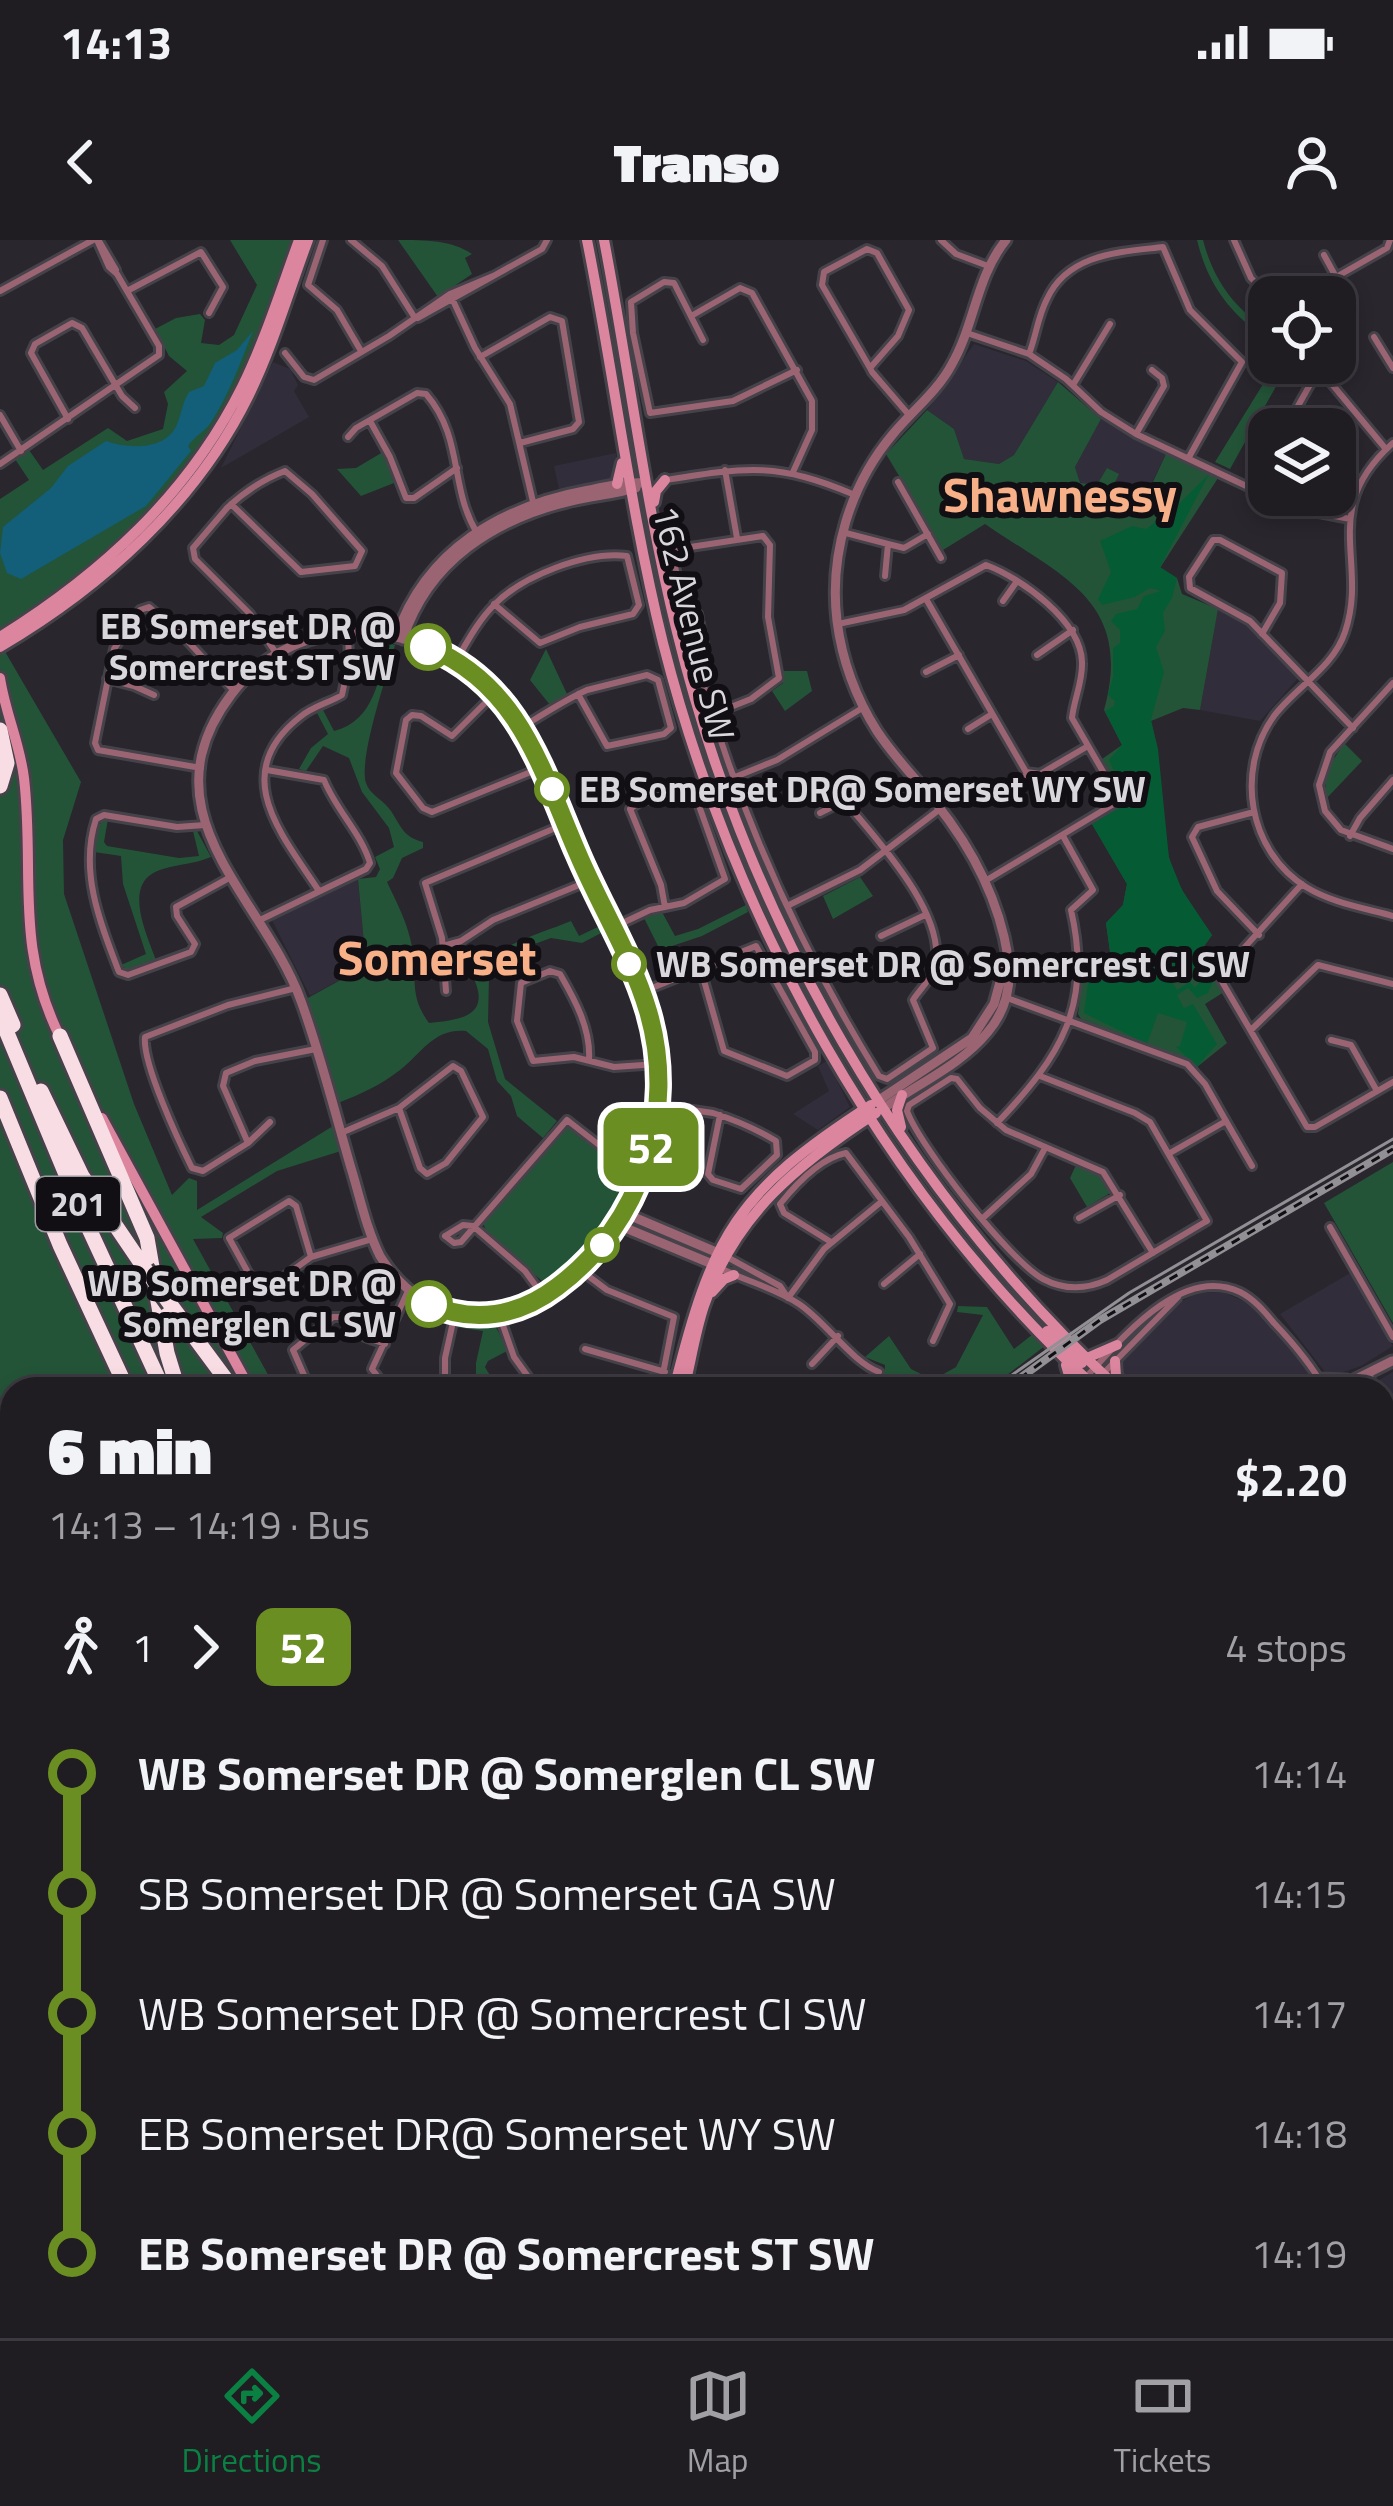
<!DOCTYPE html>
<meta charset="utf-8">
<style>
body{margin:0;font-family:"Titillium Web",sans-serif;background:#2c292f;color:#f1f3f6;height:100vh;display:flex;flex-direction:column;font-size:45px;white-space:nowrap}
*{box-sizing:border-box;margin:0}
p{font-size:39px;color:#a1a1a5}
.icon{flex:none;width:66px;height:66px;fill:none;stroke:currentColor;stroke-width:2;stroke-linecap:round;stroke-linejoin:round}
.map{position:relative;flex:1;overflow:hidden}
.drawer{position:absolute;left:0px;top:1137px;width:1395px;height:963px;display:flex;flex-direction:column;background:#1f1c22;border-radius:36px 36px 0 0;box-shadow:0 6px 18px #0003,0 0 0 3px #3c3a40}
.drawer>*{flex:none}
.badge{padding:0 24px;border-radius:18px;font-size:42px;line-height:78px}
.controls{position:absolute;left:1248px;top:36px;display:grid;gap:24px}
.controls a{display:grid;place-items:center;width:108px;height:108px;border-radius:24px;background:#1f1c22;box-shadow:0 6px 18px #0003,0 0 0 3px #3c3a40;font-size:60px}
.map>.badge{position:absolute;translate:-50% -50%;box-shadow:0 0 0 6px #fff}
.legs{display:flex;align-items:center;gap:18px;height:132px;padding:0 48px;font-size:39px}
.legs p{margin-inline-start:auto}
.headline{display:flex;align-items:center;justify-content:space-between;height:204px;padding:0 48px}
h1{font-size:66px;font-weight:800;line-height:90px}
ul{padding:0 48px;list-style:none}
li{display:flex;align-items:center;gap:42px;height:120px;font-size:45px}
li i{display:grid;place-items:center;width:18px;height:100%;margin:0 15px;background:currentColor}
li i::after{content:'';width:30px;height:30px;margin:-15px;border:9px solid;border-radius:50%;background:#1f1c22}
li p{margin-inline-start:auto}
li:first-child i{background:linear-gradient(#0000 50%,currentColor 0)}
li:last-child i{background:linear-gradient(currentColor 50%,#0000 0)}
.status{display:flex;justify-content:space-between;align-items:center;height:84px;padding:0 60px;background:#1f1c22;direction:ltr}
.status svg{height:33px;fill:currentColor}
header{display:flex;justify-content:space-between;align-items:center;height:156px;padding:0 48px;background:#1f1c22;font-size:54px;font-weight:800}
.tabs{display:flex;justify-content:space-around;align-items:center;height:168px;border-top:3px solid #3c3a40;background:#1f1c22;font-size:33px;color:#a1a1a5}
.tabs a{display:grid;justify-items:center;gap:6px}
.tabs .active{color:#0b8043}
.map>svg:first-child{display:block}
</style>
<div class="status"><b>14:13</b><svg viewBox="0 0 49 12"><path d="M0 12V9h3v3zM5 12V6h3v6zM10 12V3h3v9zM15 12V0h3v12zM26 1h20v11H26zM47 4h2v5h-2z"/></svg></div>
<header><svg class="icon" aria-label="back" viewBox="0 0 24 24"><path d="M15 5l-7 7 7 7"/></svg>Transo<svg class="icon" aria-label="person" viewBox="0 0 24 24"><circle cx="12" cy="8" r="4"/><path d="M4 21q1-7 8-7t8 7"/></svg></header>
<div class="map">
<svg width="1393" height="2098" viewBox="0 0 1393 2098">
<rect width="100%" height="100%" fill="#29262d"/>
<path fill="#322d3a" d="M974 104 1026 121 1058 142 1014 215 999 224 964 219 954 189 927 170Z
M273 122 290 129 298 145 294 151 309 177 221 228Z
M1101 179 1166 214 1144 259 1129 267 1079 242 1075 227Z
M616 213 618 230 613 240 560 254 554 226Z
M1218 369 1246 384 1298 438 1260 481 1200 470Z
M358 639 366 726 310 756 272 680Z
M827 821 850 867 818 890 793 874 829 851 818 826Z
M1352 1032 1393 1106 1361 1126 1332 1136 1325 1132 1280 1074Z
M1223 1052 1248 1063 1268 1081 1298 1115 1317 1149H1133L1122 1138 1119 1123 1181 1062 1196 1053Z
M1393 1132V1301L1383 1305V1149H1363Z
M1383 1517H1393V1631L1383 1632Z"/>
<path fill="#235438" d="M230 0H295C276 52 258 106 233 156 183 257 94 333 0 390V259L29 240 15 219 29 210 43 230 108 188 127 201 163 189 168 164 164 152 187 131 169 116 155 89 176 78 200 74 205 80 201 103 219 105 234 95 257 45Z
M398 0C425 0 452 0 472 14L465 18 472 34 438 57Z
M1197 0H1203C1213 38 1232 66 1265 88L1269 83V115L1248 119 1245 115 1260 94C1226 69 1207 41 1197 0Z
M1276 123H1289L1230 229 1215 222Z
M1058 142 1101 179 1075 227 1080 243 1097 245 1107 228 1119 234 1108 257 1129 267 1145 259 1166 214 1218 238 1160 328 1177 338 1182 354 1218 369 1200 470 1183 468 1151 481C1162 526 1157 579 1170 621 1178 649 1196 672 1212 695L1196 718 1215 734 1224 752 1205 764 1227 803 1197 827 1182 817 1081 779 1078 774 1084 726H1112L1106 683 1123 665 1127 644 1092 584 1127 562 1102 519 1122 505 1104 470C1134 361 1062 337 985 284L943 310 886 214 927 170 954 189 964 219 999 224 1014 215Z
M383 212 394 243 361 256 337 229 356 228Z
M0 403 81 542 63 600 64 654 134 864 172 955 189 938 197 941V970L333 886 341 911 277 931 201 977 223 993 222 998 193 999 276 1149H12V1293L0 1271Z
M388 403 395 405C388 433 358 519 366 543 370 555 384 560 391 571 401 586 403 597 423 602V608L402 618 393 638 387 642C397 663 408 684 412 707 418 739 408 754 429 783 456 780 493 778 473 737 490 706 540 694 571 681L579 696 604 684 607 690 582 703 551 698 515 711 497 722 489 737 488 782 505 839 557 881 543 898 517 876 511 856 497 841 488 809 466 791C434 788 422 813 400 830 381 845 361 854 338 863L306 759 366 726 353 725 352 704 364 703 358 639 376 637 380 629 375 617 394 607 389 588 362 552 349 518 323 506 306 531 299 529 311 508 328 494 316 471 322 468 334 491C375 481 379 437 388 403Z
M546 409 567 454 550 465 530 440Z
M783 431H807L812 451 785 471 772 451 783 443Z
M1344 503 1362 521 1326 559 1325 533Z
M104 578 108 579 104 602 107 606 179 618 199 616 193 591H197L211 617C194 624 180 624 163 629 119 641 148 696 157 723L128 731 121 725 146 714 123 644 121 616 94 612 97 589Z
M860 637 873 656 833 679 823 656Z
M746 665 748 672 702 696 660 710 644 678 662 672 675 696 698 689Z
M570 885 636 937C619 981 587 1020 549 1047L487 993 483 983 565 886Z
M1393 922V1083L1324 963Z
M1076 925 1096 933 1110 946V953L1087 967 1070 938Z
M958 1066 987 1067 1014 1109 1033 1094 1046 1105 989 1149H874L860 1132 873 1143 883 1142 885 1125 865 1117 889 1096 911 1129 933 1140 956 1127 983 1075 957 1072Z
M462 1080C497 1085 493 1077 507 1111L488 1121 485 1127 498 1149H476V1123L483 1091 456 1087Z
M12 1685V2088H172L164 2098H0V1692Z
M500 2088H1012L1010 2098H495Z"/>
<path fill="#055c34" d="M1209 234 1160 327 1177 338 1172 358 1163 373 1165 391 1156 407 1164 432 1151 480 1158 509 1169 618 1182 650 1212 695 1196 717 1202 723 1200 732 1185 726 1169 737 1177 750 1190 742 1195 748 1205 735 1215 736 1208 753 1197 758 1188 748 1177 755 1184 768 1193 764 1217 804 1197 827 1176 807 1180 806 1187 782 1158 773 1147 804 1084 773 1090 729 1112 726 1106 683 1123 665 1127 644 1092 584 1127 562 1109 520 1122 505 1105 471 1114 466 1115 461 1108 455 1113 437V408L1120 403V390L1111 381 1116 374 1137 369 1144 356 1161 351 1150 348 1135 357 1102 365 1098 359 1111 332 1100 301 1132 286 1146 289 1179 264Z"/>
<path fill="#135e78" d="M253 91C241 121 230 152 213 179 206 192 195 195 188 206L191 211 146 266 21 339 7 333 0 313 3 287 51 248 68 226 106 201C125 208 160 211 174 190 181 180 181 164 189 152L204 146 215 123 237 110Z
M191 2088H441L437 2098H184Z"/>
<g fill="none" stroke-linecap="round" stroke-linejoin="round">
<g stroke="#454249" stroke-width="12">
<path id="minor" d="M323 0 308 45 337 70 361 111
M351 0 382 26 415 78
M941 0 956 14 988 26
M1234 0 1251 38 1270 57
M99 1 116 30
M1324 15 1336 37
M0 51 93 0
M127 51 201 12 223 47 209 73
M450 54 475 108 510 164 534 266
M1301 57 1387 8 1390 0
M693 75 740 48 752 53 812 161V190L793 232
M418 78 542 9 547 0
M967 93 1029 114 1066 139 1101 172 1136 194 1293 268 1350 279
M1374 97 1393 128
M703 100 674 43 664 42 631 62 633 93 650 173 733 161 797 130
M285 113 304 137 314 140 389 96 450 54 493 36
M1029 114C1036 96 1038 76 1047 59 1068 13 1121 12 1163 7L1190 70 1242 122 1189 217
M480 117 550 77 562 81 579 182 573 189 520 203
M870 128 898 96 909 70 877 13 867 9 824 32 822 45 870 128 872 132 909 175
M1073 145 1110 84
M0 175 21 211
M68 179 31 113 35 104 72 83 82 88 122 156 135 168
M370 181 390 217 406 258H414L457 228
M1285 189 1316 134 1321 131 1385 208
M1136 194 1164 146 1162 138 1152 130
M348 197 356 188 417 153 426 154C464 198 449 247 477 293
M1393 203C1318 269 1369 322 1345 392 1333 428 1296 447 1274 476 1235 530 1248 611 1306 647 1332 663 1364 668 1393 676
M0 224 159 115V106L117 34 109 27 97 0
M725 230 737 298
M666 240C748 227 777 222 855 255
M898 242 941 318
M1251 248 1269 217
M231 264 301 332 355 326 362 311 312 254 285 231C264 239 243 253 227 268L193 308 195 319 250 374 276 413
M842 292 888 304 885 336
M888 304 904 308 928 294
M926 359 1026 532 1040 534 1088 506
M1003 361 1015 344
M686 371 698 374 704 405 696 414
M838 384 904 370 986 325C1021 338 1081 381 1082 422 1083 441 1074 459 1072 478L1116 554 1117 562 985 641
M1262 394 1280 363 1282 333 1220 300H1213L1189 337 1190 348 1250 381 1353 488
M1037 415 1073 390
M456 421C467 402 478 381 494 365 522 336 586 311 627 316L639 365 633 374 580 387 540 403 494 364
M926 432 959 415
M107 439 134 446 154 455
M1393 443 1330 512 1319 545 1325 571 1341 590 1393 609
M495 453 452 496 421 476 412 475 406 480 396 533 423 568 432 572 543 527
M713 474 751 459 779 438 768 377 770 305 763 296 677 309 673 316C708 501 780 676 879 836L887 839 933 808 913 760C920 749 929 742 934 729 950 678 878 601 848 565L842 562 820 573
M524 486C545 473 565 460 587 450L647 435 658 440 671 488 664 494 607 506 578 454
M968 489 992 474
M201 528 98 510 95 503 114 409 140 370 149 367 181 394 234 451
M735 537 777 520 864 467
M1010 545 1027 535
M1254 572 1198 587 1192 597 1217 651 1259 695
M205 585 177 587 104 575 96 579C79 631 100 683 119 732L128 735 191 712 195 704 177 676 176 667 229 638
M1350 596 1360 578 1393 540
M1302 644 1225 729 1221 740 1307 887H1315L1393 842
M319 651C283 596 227 534 300 477 313 466 329 463 342 455L349 422 348 392
M787 666 860 630 940 569
M260 680 366 629 370 623C361 593 336 570 324 540L267 530
M614 687 650 670 684 663 725 639 697 560 691 553 641 561 630 569 661 645 665 667
M881 696 925 675
M443 706 461 701 493 680 589 641
M296 748 228 765 145 797C142 823 179 902 192 928L203 931 248 903 223 846 226 833 255 821 316 809
M446 751 442 698 425 643 565 584
M642 752 756 706 815 812V820L787 836 724 811 701 730
M1007 758 1187 824 1205 844 1226 881 1170 913
M1251 790 1318 725 1393 744
M1331 800 1351 805 1377 851
M589 820C591 789 575 760 560 734L550 731 521 743 517 781 533 821 574 817 614 827 658 824
M1040 836 1135 873 1150 882 1207 981 1205 982 1107 1040C1085 1050 1064 1050 1043 1039 1010 1021 920 907 907 871L909 865 951 838 957 839 980 868 1006 890 1103 932 1153 1013
M658 865 713 873C735 880 756 889 776 901L777 915 741 949 713 940 708 934 720 875
M1226 881 1252 926
M997 883C1061 816 1093 765 1071 670L1093 650 1063 596
M341 893 399 868 453 826 461 831 483 877 446 923 427 934 420 928 399 868
M248 903 270 882
M983 978 1031 934 1044 910
M1079 978 1120 955
M1330 987 1393 1097
M445 996 454 1003 461 1002 567 880 617 919 642 930
M445 996 463 985 473 986 525 1031 544 1057
M831 1002 784 973 780 964C796 944 821 918 846 913L909 997 950 1064 933 1101
M311 1017 296 966 289 961 229 998 256 1047 264 1051 311 1017 372 999
M727 1017 780 1046 786 1055
M720 1028C745 1041 775 1048 799 1064 826 1082 852 1122 879 1132
M579 1029 607 1050 674 1077 660 1149
M884 1044 920 1014
M788 1058 824 1009 881 962
M499 1074 514 1117 537 1149
M585 1109 665 1132
M812 1124 838 1096
M382 1142 372 1129 408 1051
M310 1149 293 1110 333 1077H344L365 1097 385 1104
M445 1149V1118L455 1073
M1075 1149C1113 1110 1177 1022 1240 1052 1254 1059 1264 1071 1274 1083 1294 1104 1311 1124 1325 1149
M1088 1149 1178 1057
M0 1337 12 1358
M0 1529 12 1522
M1383 1638 1393 1636
M0 1692 12 1685
M1383 1811 1393 1805
M1389 1881 1393 1878
M1383 1960 1393 1968
M1025 2098 1034 2091 1070 2098
M1093 2098 1101 2088
M1207 2098 1225 2088"/>
</g>
<g stroke="#454249" stroke-width="15">
<path id="tertiary" d="M339 393C397 388 455 411 496 452 546 503 563 582 592 646 610 687 635 727 648 770 658 802 661 836 658 869 649 961 565 1095 457 1073 423 1066 398 1045 380 1016 366 988 360 957 351 928 335 873 321 816 301 761 263 656 141 574 231 455 257 419 296 399 339 393Z
M396 397C426 309 502 266 589 250 608 246 626 242 645 243
M403 399C428 321 495 279 571 261 592 256 615 254 636 248
M879 860 972 798 994 764 1006 720
M884 868C917 844 961 825 987 793 1006 771 1012 745 1008 717 999 659 972 608 935 562 916 539 894 517 877 491 856 458 842 420 837 381 829 314 850 245 893 194 913 170 937 152 952 124 975 84 976 37 1006 0
M624 973 723 1015
M616 984 717 1026
M1319 1139 1347 1140
M1336 1149 1392 1121
M1351 1149 1369 1137
M1383 1788 1393 1783
M1383 1797 1393 1792
M1309 2088 1314 2098"/>
</g>
<g stroke="#454249" stroke-width="16">
<path id="secondary" d="M587 0C614 134 630 270 663 403 734 682 884 953 1097 1149
M604 0C629 130 645 263 677 392 747 678 902 949 1119 1149
M617 244 622 223
M654 262 656 251 665 240
M0 397C101 334 188 255 242 147 265 100 281 49 299 0
M0 407C102 347 196 263 249 155 273 106 289 51 308 0
M0 438C5 472 20 504 24 538 35 634 14 704 60 797
M102 878 250 1149
M901 887 897 870 902 855
M712 1052 724 1039 734 1035
M1047 1091 1082 1123
M1087 1118 1117 1105
M1115 1121 1116 1136 1124 1146
M1066 1125 1073 1149
M674 1149C712 995 736 952 871 865
M684 1149C691 1121 695 1093 704 1066 734 975 799 923 876 873
M0 1645 12 1637
M0 1658 12 1648"/>
</g>
<g stroke="#454249" stroke-width="21">
<path id="motorway" d="M0 490 7 523 0 546
M0 755 13 785
M0 776 85 980 163 1149
M60 796 147 998 167 1113 178 1149
M41 851 82 936 145 1029
M0 858 60 1005 127 1149
M170 1064 233 1149
M1383 1321 1393 1316
M1383 1472 1393 1468
M670 2088 676 2098
M704 2088 710 2098
M908 2088 914 2098
M511 2098 515 2088
M549 2098 553 2088
M809 2098 817 2088
M838 2098 846 2088
M886 2098 888 2088"/>
</g>
<use href="#minor" stroke="#9a6473" stroke-width="6"/>
<use href="#tertiary" stroke="#9a6473" stroke-width="9"/>
<use href="#secondary" stroke="#db859f" stroke-width="10"/>
<use href="#motorway" stroke="#f9dde4" stroke-width="15"/>
<path stroke="#929095" stroke-width="3" d="M992 1149 1129 1053 1393 899"/>
<g stroke="#929095" stroke-width="8">
<path id="rail" d="M1005 1149 1100 1080 1393 909
M168 2098 176 2088"/>
</g>
<use href="#rail" stroke="#110f13" stroke-width="3" stroke-dasharray="9" stroke-linecap="butt"/>
<g stroke="#454249" stroke-width="16" stroke-linecap="butt">
<path id="secondary-bridge" d="M1383 1365 1393 1373
M1383 1399 1393 1407"/>
</g>
<g stroke="#454249" stroke-width="21" stroke-linecap="butt">
<path id="motorway-bridge" d="M145 1029 170 1064"/>
</g>
<use href="#secondary-bridge" stroke="#db859f" stroke-width="10"/>
<use href="#motorway-bridge" stroke="#f9dde4" stroke-width="15"/>
</g>
<g fill="none" stroke-linecap="round" stroke-linejoin="round">
<g stroke="#fff" stroke-width="27">
<path id="line-1" d="M428 407C520 445 542 531 578 614 600 666 632 717 648 771 678 872 642 984 557 1047 519 1076 474 1084 429 1064"/>
</g>
<use href="#line-1" stroke="#6b8e23" stroke-width="18"/>
</g>
<g fill="#fff" stroke="#6b8e23" stroke-width="6">
<circle cx="428" cy="407" r="21"/>
<circle cx="552" cy="549" r="15"/>
<circle cx="629" cy="724" r="15"/>
<circle cx="602" cy="1005" r="15"/>
<circle cx="429" cy="1064" r="21"/>
</g>
<g text-anchor="middle" stroke-width="12" stroke-linejoin="round" paint-order="stroke">
<rect fill="#110f13" stroke="#9d9ba0" stroke-width="3" x="36" y="937" width="84" height="54" rx="9"/>
<g font-size="33" font-weight="bold" fill="#d9d7dc">
<text x="78" y="976">201</text>
</g>
<g font-size="36" fill="#d9d7dc" stroke="#110f13">
<text transform="translate(694 383) rotate(76)" y="13">162 Avenue SW</text>
</g>
<g font-size="36" font-weight="bold" fill="#d9d7dc" stroke="#110f13" text-anchor="end">
<text x="395" y="399">EB Somerset DR @<tspan x="395" dy="41">Somercrest ST SW</tspan></text>
<text x="579" y="562" text-anchor="start">EB Somerset DR@ Somerset WY SW</text>
<text x="656" y="737" text-anchor="start">WB Somerset DR @ Somercrest CI SW</text>
<text x="396" y="1056">WB Somerset DR @<tspan x="396" dy="41">Somerglen CL SW</tspan></text>
</g>
<g font-size="48" font-weight="bold" fill="#f8b088" stroke="#110f13">
<text x="1060" y="272">Shawnessy</text>
<text x="437" y="735">Somerset</text>
</g>
</g>
</svg>
<div class="controls">
<a><svg class="icon" aria-label="locate" viewBox="0 0 24 24"><circle cx="12" cy="12" r="6"/><path d="M12 2v4M12 18v4M2 12h4M18 12h4"/></svg></a>
<a><svg class="icon" aria-label="layers" viewBox="0 0 24 24"><path d="M12 4l9 5-9 5-9-5zM3 14l9 5 9-5"/></svg></a>
</div>
<b class="badge" style="left:651px;top:907px;background:#6b8e23;color:#fff">52</b>
<section class="drawer">
<div class="headline"><div><h1>6 min</h1><p>14:13 – 14:19 · Bus</p></div><b>$2.20</b></div>
<div class="legs"><svg class="icon" aria-label="walk" viewBox="0 0 24 24"><circle cx="13" cy="4" r="2"/><path d="M13 8l-2 6 4 7M11 14l-3 7M7 12l3-4h3l4 4"/></svg>1<svg class="icon" aria-label="forward" viewBox="0 0 24 24"><path d="M9 5l7 7-7 7"/></svg><b class="badge" style="background:#6b8e23;color:#fff">52</b><p>4 stops</p></div>
<ul>
<li><i style="color:#6b8e23"></i><b>WB Somerset DR @ Somerglen CL SW</b><p>14:14</p></li>
<li><i style="color:#6b8e23"></i><span>SB Somerset DR @ Somerset GA SW</span><p>14:15</p></li>
<li><i style="color:#6b8e23"></i><span>WB Somerset DR @ Somercrest CI SW</span><p>14:17</p></li>
<li><i style="color:#6b8e23"></i><span>EB Somerset DR@ Somerset WY SW</span><p>14:18</p></li>
<li><i style="color:#6b8e23"></i><b>EB Somerset DR @ Somercrest ST SW</b><p>14:19</p></li>
</ul>
</section>
</div>
<nav class="tabs">
<a class="active"><svg class="icon" aria-label="directions" viewBox="0 0 24 24"><path d="M12 3l9 9-9 9-9-9zM9 14v-3h6M13 9l2 2-2 2"/></svg>Directions</a>
<a><svg class="icon" aria-label="map" viewBox="0 0 24 24"><path d="M3 6l6-2 6 2 6-2v14l-6 2-6-2-6 2zM9 4v14M15 6v14"/></svg>Map</a>
<a><svg class="icon" aria-label="tickets" viewBox="0 0 24 24"><path d="M3 7h18v10H3zM15 7v10"/></svg>Tickets</a>
</nav>
